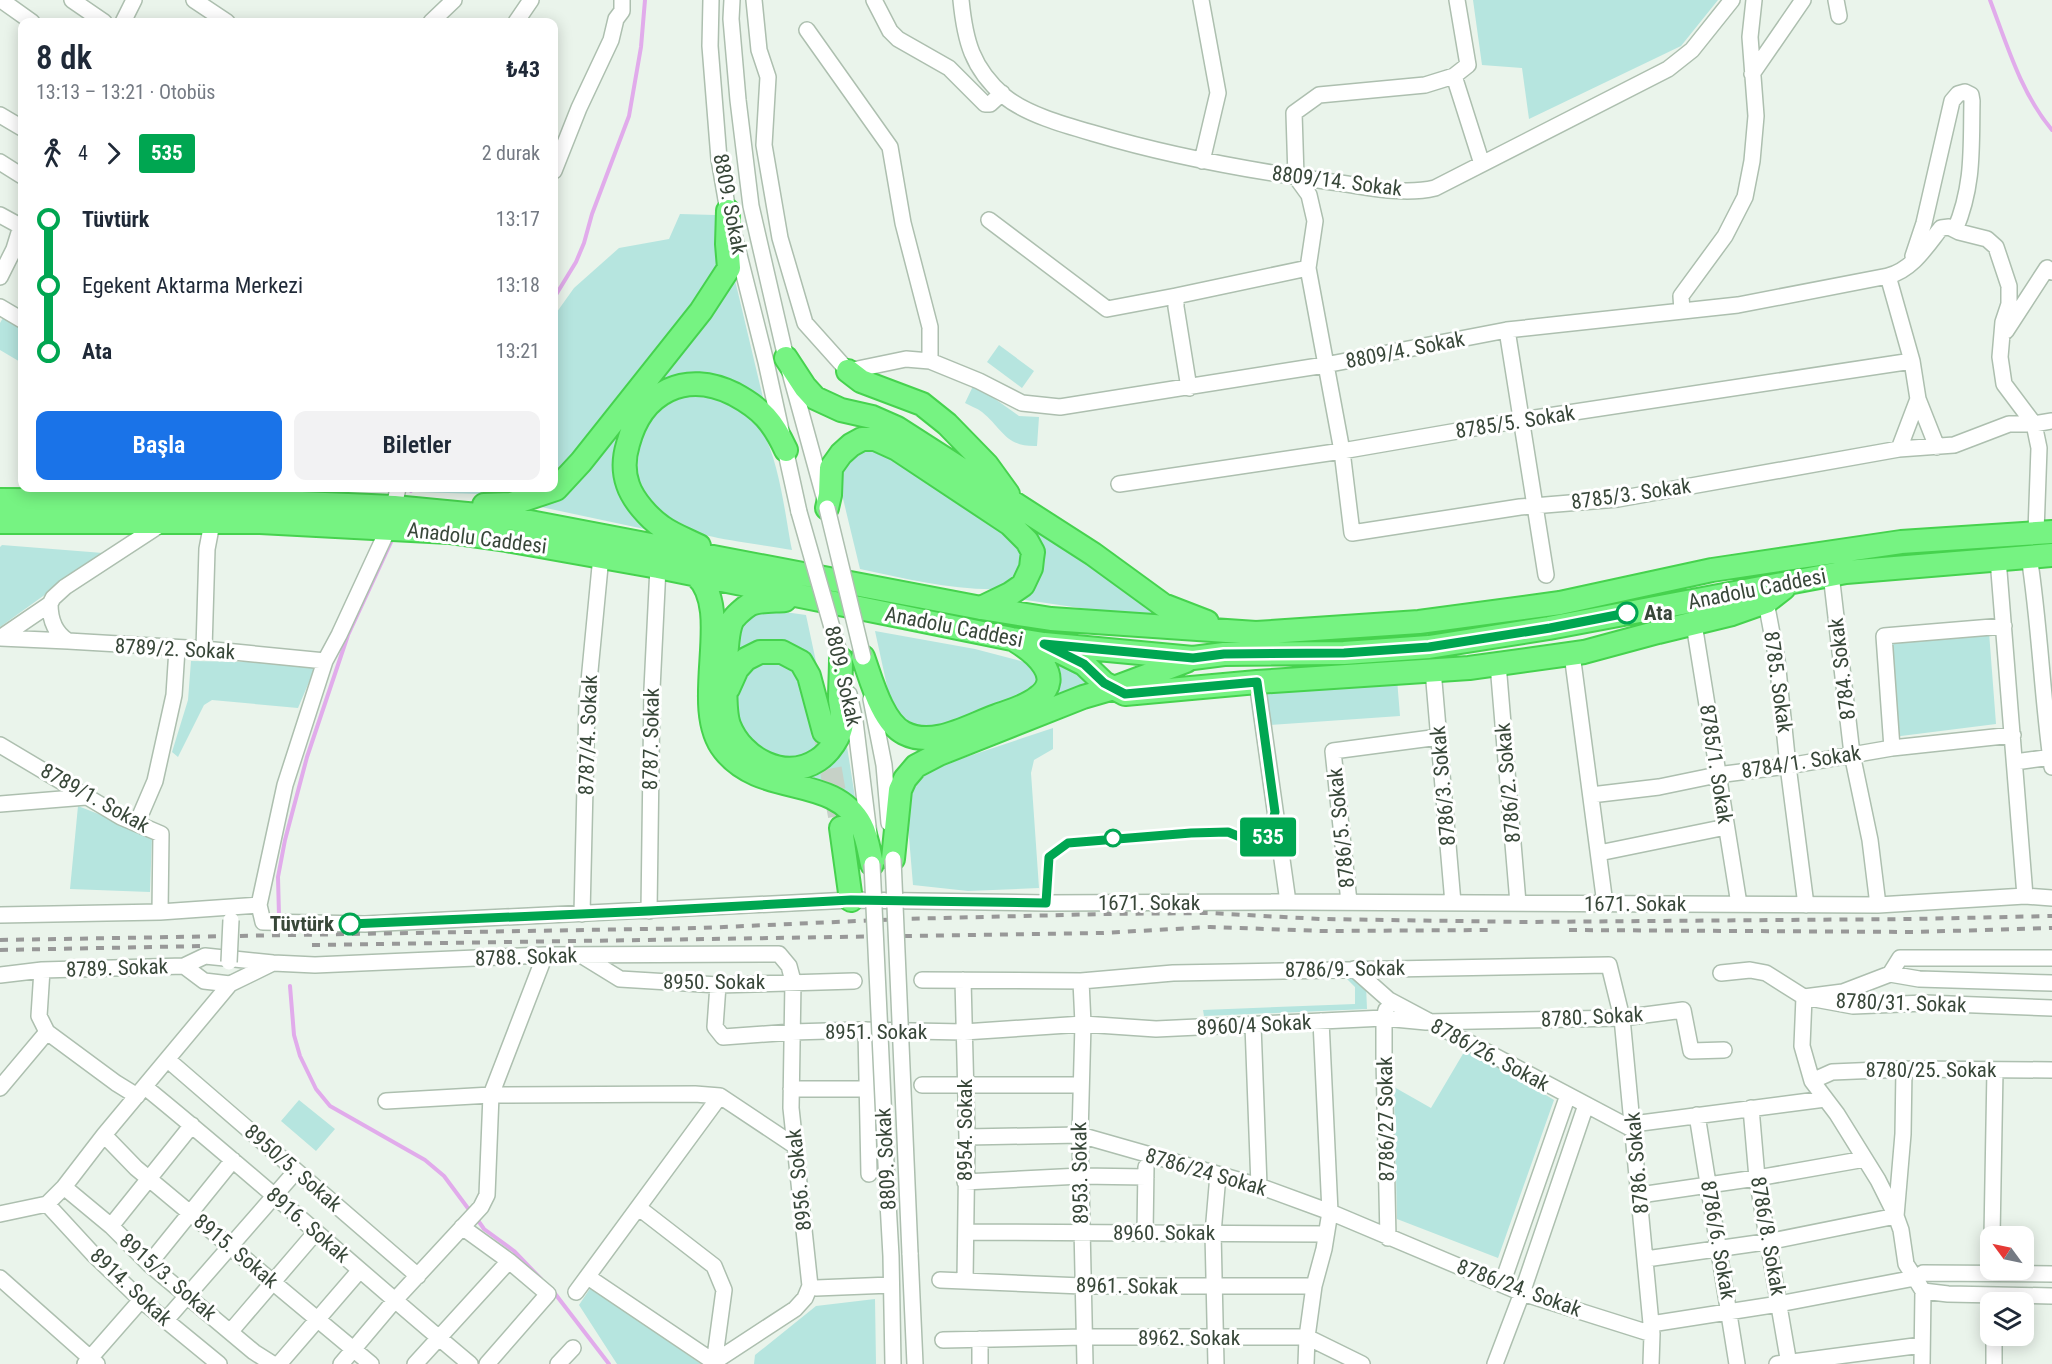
<!DOCTYPE html>
<html lang="tr">
<meta charset="utf-8">
<style>
body{margin:0;font-family:"Roboto Condensed",sans-serif;background:#f2f2f3;color:#1f2937;height:100vh;display:flex;flex-direction:column;font-size:22px;white-space:nowrap}
*{box-sizing:border-box;margin:0}
p{font-size:20px;color:#747a83}
.icon{flex:none;width:33px;height:33px;fill:none;stroke:currentColor;stroke-width:2;stroke-linecap:round;stroke-linejoin:round}
.map{position:relative;flex:1;overflow:hidden}
.panel{position:absolute;left:18px;top:18px;width:540px;height:474px;display:flex;flex-direction:column;background:#fff;border-radius:12px;box-shadow:0 3px 15px #0003}
.panel>*{flex:none}
.badge{padding:0 12px;border-radius:4px;font-size:21px;line-height:39px}
.needle{width:39px;rotate:303deg}
.fabs{position:absolute;left:1980px;top:1226px;display:grid;gap:12px}
.fabs a{display:grid;place-items:center;width:54px;height:54px;border-radius:12px;background:#fff;box-shadow:0 3px 15px #0003;font-size:30px}
.map>.badge{position:absolute;translate:-50% -50%;box-shadow:0 0 0 3px #fff}
.legs{display:flex;align-items:center;gap:9px;height:66px;padding:0 18px;font-size:20px}
.legs p{margin-inline-start:auto}
.head{display:flex;align-items:center;justify-content:space-between;height:102px;padding:0 18px}
h1{font-size:33px;font-weight:600;line-height:45px}
.primary-button{display:flex;gap:12px;margin-top:auto;padding:12px 18px}
.primary-button a{flex:1;height:69px;border-radius:12px;background:#1a73e8;color:#fff;font-size:24px;font-weight:600;line-height:69px;text-align:center}
.primary-button a+a{background:#f2f2f3;color:#1f2937}
ul{padding:0 18px;list-style:none}
li{display:flex;align-items:center;gap:21px;height:66px;font-size:22px}
li i{display:grid;place-items:center;width:9px;height:100%;margin:0 8px;background:currentColor}
li i::after{content:'';width:15px;height:15px;margin:-8px;border:4px solid;border-radius:50%;background:#fff}
li p{margin-inline-start:auto}
li:first-child i{background:linear-gradient(#0000 50%,currentColor 0)}
li:last-child i{background:linear-gradient(currentColor 50%,#0000 0)}
.map>svg:first-child{display:block}
</style>
<div class="map">
<svg width="2052" height="1364" viewBox="0 0 2052 1364">
<rect width="100%" height="100%" fill="#eaf4eb"/>
<path fill="#b6e5df" d="M1473 0H1718L1681 46 1529 119 1522 68 1482 65Z
M680 214 715 215 718 224 717 269 706 291 554 480V316L574 288 619 248 669 239Z
M735 280 764 402 706 378 627 426 649 530 541 507 558 494 724 298Z
M4 316 22 327V363L0 350V323Z
M999 345 1034 371 1022 388 987 362Z
M974 384 1019 416 1039 417 1037 446C1005 447 1003 429 982 412 977 408 970 406 965 403Z
M698 392C709 395 725 395 735 401 777 422 783 507 792 550 761 544 695 538 670 523 639 503 628 469 642 435 643 431 645 425 647 422 659 406 680 399 698 392Z
M875 448 1007 532C1030 560 1029 564 1003 589 955 591 907 579 860 569L838 478C846 459 855 453 875 448Z
M420 488H542L512 495 417 492Z
M1030 528 1165 615 1107 612 1019 599 1041 546Z
M2 545 103 553 0 627V547Z
M764 612 792 613 806 615 818 671 810 661 735 658 736 633 751 614Z
M875 631 975 649 1032 664C1038 675 1039 681 1034 692L929 731 912 728 892 709Z
M1989 632 1996 724 1893 737 1887 640Z
M1051 658 1097 682 1039 709Z
M191 661 251 662 315 668 298 708 212 700 204 705 178 757 172 752 188 700Z
M769 661C811 667 806 703 812 738L821 736 822 745 802 761 772 758 738 728 736 691 752 666Z
M1397 679 1400 716 1270 725 1267 689Z
M1053 728V749L1034 760 1031 773 1039 888 968 891 913 885 907 813 909 788 923 774 948 763Z
M846 740 857 810 799 776Z
M78 806 152 835 150 892 70 889Z
M1348 972 1366 985 1367 1009 1204 1016 1203 1010 1355 1004V987L1346 978 1323 979V973Z
M1467 1047 1554 1100 1498 1258 1397 1219 1394 1087 1431 1108Z
M299 1100 335 1129 316 1151 281 1121Z
M591 1287 701 1364H617L579 1305Z
M875 1299 876 1364H754L755 1355 816 1306Z"/>
<g fill="none" stroke-linecap="round" stroke-linejoin="round">
<path stroke="#e1abeb" stroke-width="4" d="M1990 0C2007 45 2021 93 2052 130
M554 298 576 262 584 243 592 214 629 116 641 47 645 0
M411 491 413 488
M279 916 278 877 285 840 307 757 348 635 392 540
M290 986 294 1035 300 1056 316 1089 330 1106 425 1160 444 1176 470 1211
M477 1219 484 1229 514 1251 541 1279
M553 1291 609 1364"/>
<path stroke="#c6d1c7" stroke-width="22" stroke-dasharray="22 11" stroke-linecap="butt" d="M825 736 839 816"/>
<g stroke="#adbfaf" stroke-width="18">
<path id="minor" d="M1 0 32 22
M72 0 104 22
M194 0 227 22
M711 0 710 46 719 159 728 211 766 362 799 512
M732 0 731 19 738 100 751 206 786 358 825 500
M754 0 759 50 768 77 764 145 780 238 805 323 848 371 906 359 930 361 979 381 1022 403 1060 407 1325 365 1507 330 1738 305 1888 276C1912 270 1926 247 1941 228L1949 227 1959 232 1987 239 1996 247 2009 286V304L2003 322 2000 357 2004 384 2034 424 2039 448 2036 532
M874 0 890 31 898 39 949 68 985 104H990L1002 93
M961 0C965 41 972 68 1004 96 1027 115 1068 126 1096 134 1173 157 1252 171 1332 182 1365 186 1402 196 1435 188L1668 69 1692 50 1732 0
M1201 0 1218 93 1202 161
M1457 0 1468 65 1454 76 1425 85 1319 95 1294 113 1296 177 1309 195 1315 221 1308 268 1342 451 1352 533 1520 507 1618 499 1899 449 1918 399 1912 361 1888 276
M1836 0 1839 16
M123 22 134 0
M431 22 454 0
M516 22 531 0
M807 30 890 147 903 223 930 327V361
M1752 74 1803 0
M1454 76 1482 164
M0 115 22 128
M0 162 22 176
M554 171 579 108 611 40 616 19 622 11V0
M0 215 22 227
M989 220 1107 309 1176 296
M1913 256 1924 223 1952 101 1958 94 1965 92 1971 95 1972 101C1971 148 1974 185 1955 230
M0 277 14 249 22 223
M0 307 22 320
M1682 311 1681 296 1725 236 1745 197 1752 161 1756 116 1750 37 1754 0
M1507 330 1546 575
M2006 331 2047 268 2052 272
M1189 388 1176 307V296L1308 268
M1918 399 1937 447
M1899 449 1954 445 2009 424H2034L2052 421
M1119 484 1342 451 1521 420 1912 361
M394 507 398 488
M389 527 339 635 325 661 285 785 259 905 263 922 365 924 851 900 1046 903 1288 902 1878 905 2025 896 2052 898
M2029 556C2040 626 2042 697 2052 767
M1998 559 2025 896
M1831 574 1852 754 1870 840 1878 905
M1766 602 1777 660 1788 766 1806 905
M50 604C50 620 55 633 68 641L204 649 325 661
M1694 624 1739 904
M0 638 50 604 53 598 65 587 163 523
M0 638 68 641
M204 649 207 549 212 523
M1572 654 1605 904
M1498 664 1518 903
M1433 670 1453 903
M1257 682 1288 902
M849 694 855 721 869 834
M871 699 884 765 889 823
M0 745 121 817 161 834 160 912
M1892 748 1884 636 2004 626
M2015 762 2052 757
M1591 795 1659 787 1717 775 1788 766 1892 748 2013 735
M0 804 86 797
M137 823 155 781 174 695 177 649
M1599 853 1726 827
M1349 902 1333 751 1439 737
M649 911 652 689 658 567
M582 914 587 702 601 556
M0 915 160 912 259 905
M581 955 620 979 718 985 854 981
M184 966 205 956 273 963 315 965 545 955 779 954 789 966 793 981 791 1108 810 1286 805 1298 795 1309 714 1362 588 1277
M1354 969 1389 1000 1634 1130
M1721 973 1750 970 1766 973 1804 997 1853 1006 1925 1003 2052 1008
M1890 974 1900 958H2052
M0 975 42 970 184 966 204 981 230 984
M922 980 1081 981 1173 973 1609 965 1622 1018 1652 1334 1651 1364
M963 980 967 1137 965 1280
M1081 981 1083 1024 1080 1135 1085 1364
M2052 983 1919 979 1890 974 1843 992 1804 997 1802 1046 1812 1081 1837 1114 1878 1180 1896 1216 1901 1230 1906 1264 1915 1278 1923 1273 2052 1274
M718 985 715 1027 723 1037 792 1032 862 1030 964 1032 1083 1024 1156 1029 1384 1018 1426 1022 1622 1018 1683 1010 1691 1051 1724 1050
M1386 1010 1384 1018V1058L1388 1238
M1253 1025 1259 1186
M866 1030 869 1174
M47 1032 116 1083 137 1096
M168 1060 418 1276
M1812 1081 1832 1072 1904 1069 2052 1070
M922 1085H1080
M145 1087C256 1177 361 1273 470 1364
M0 1088 47 1032 39 1016 42 970
M791 1089H867
M386 1101 491 1095 695 1094 720 1096 795 1146
M1751 1108 1757 1178 1789 1364
M1697 1115 1737 1364
M1633 1124 1825 1099
M104 1135 136 1168 371 1364
M967 1137 1080 1135 1259 1186 1330 1212 1522 1293 1652 1334
M965 1182 1081 1176 1146 1177
M887 1185 891 1256 893 1364
M64 1187 111 1226 149 1264 254 1352 273 1364
M1640 1195 1763 1177 1865 1159
M47 1204 93 1254 141 1300 219 1364
M639 1208 714 1266 724 1290 714 1364
M0 1214 47 1204 64 1187 104 1135 230 984 273 963
M111 1226 192 1125
M462 1227 509 1261 548 1294 487 1364
M966 1232 1326 1234
M1145 1233 1146 1167
M1992 1236 1995 1070
M910 1253 915 1364
M1646 1259 1772 1241 1896 1216 1903 1134 1904 1069
M149 1264 233 1160
M0 1278 97 1364
M940 1280 1082 1286H1314
M1502 1284 1568 1095
M810 1286 816 1288 891 1285
M576 1292 720 1096
M166 1320 296 1171
M1651 1324 1779 1304 1915 1278 1923 1291 1948 1294 2052 1296
M231 1331 315 1233
M1994 1335V1364
M943 1340 1084 1337H1307L1314 1286 1324 1249 1330 1212 1321 1021
M85 1364 141 1300
M279 1364 360 1270
M341 1364 395 1300 481 1207 487 1195 491 1095 545 955
M415 1364 509 1261
M558 1364 573 1348
M980 1364V1339
M1216 1364 1213 1233 1218 1175
M1306 1364 1307 1337 1362 1364
M1495 1364 1522 1293 1586 1105
M1777 1364 1922 1345
M1922 1364 1923 1291"/>
</g>
<g stroke="#46d24e" stroke-width="26">
<path id="highway" d="M786 358 805 387 815 398 841 410 872 417 897 428 1093 554 1163 605 1207 622
M848 371 861 381 922 404 947 424 987 465 1008 494
M0 500 255 501 394 507 509 518 981 608 1051 619 1256 633 1419 622 1560 603 1712 570 1901 542 2052 532
M484 505 511 504 556 489 581 462 701 311 729 268 727 244 728 211
M827 508 830 495 831 468 841 454 851 445 862 439H875L897 449 1010 524 1027 541 1033 552 1032 559 1031 568 1023 585 1010 594 981 608
M0 522H260L449 532 506 540 658 567 1012 639 1044 644 1193 658 1224 654 1344 653 1429 647 1549 628 1846 572 2052 555
M699 546C687 540 673 535 662 527 649 518 633 500 628 485 623 471 624 457 628 444 642 391 686 370 734 394 762 409 773 422 786 450
M696 575C735 610 689 706 724 750 762 798 833 773 861 825 867 836 869 851 872 864
M785 600C775 601 757 600 749 605 744 608 735 616 732 621 725 636 723 709 729 725 742 759 785 782 818 760 829 753 841 736 842 723 843 716 841 708 840 700 840 687 841 673 841 659
M1058 651 1084 664 1104 683 1125 694 1257 682 1469 668 1584 652 1658 632 1732 614 1766 602 1784 588
M863 657C871 679 882 722 904 733 933 748 968 726 996 716 1010 711 1026 707 1038 697 1065 677 1034 652 1016 641
M728 689 737 669 746 659 760 652H782L801 662 809 676 824 732
M841 828 851 900
M893 859 900 790 905 779 916 766 939 754 1083 697 1114 688 1186 661"/>
</g>
<use href="#minor" stroke="#fff" stroke-width="15"/>
<use href="#highway" stroke="#76f382" stroke-width="22"/>
<path stroke="#989898" stroke-width="4" stroke-dasharray="8 8" stroke-linecap="butt" d="M1569 930 1914 932 2052 928
M0 940 701 928 902 919 1103 914 1209 913 1320 919 1524 922 1912 919 2052 916
M312 945 1102 933 1210 927 1323 931 1491 930
M0 950 204 946"/>
<g stroke="#adbfaf" stroke-width="18" stroke-linecap="butt">
<path id="minor-bridge" d="M827 508 863 657
M799 512 841 659
M893 859 910 1253
M872 864 887 1185
M229 962 231 920"/>
</g>
<use href="#minor-bridge" stroke="#fff" stroke-width="15"/>
</g>
<g fill="none" stroke-linecap="round" stroke-linejoin="round">
<g stroke="#fff" stroke-width="14">
<path id="line-1" d="M350 924 649 911 851 900 1046 903 1049 857 1068 843 1191 833 1228 832 1257 844 1269 836 1275 812 1257 682 1125 694 1104 683 1084 664 1044 644 1193 658 1224 654 1344 653 1429 647 1550 628 1627 613"/>
</g>
<use href="#line-1" stroke="#00a651" stroke-width="9"/>
</g>
<g fill="#fff" stroke="#00a651" stroke-width="3">
<circle cx="1627" cy="613" r="10"/>
<circle cx="1113" cy="838" r="8"/>
<circle cx="350" cy="924" r="10"/>
</g>
<g text-anchor="middle" stroke-width="6" stroke-linejoin="round" paint-order="stroke">
<g font-size="21" fill="#384739" stroke="#fff">
<text transform="translate(1337 181) rotate(7)" y="7">8809/14. Sokak</text>
<text transform="translate(730 204) rotate(79)" y="7">8809. Sokak</text>
<text transform="translate(1405 350) rotate(-11)" y="7">8809/4. Sokak</text>
<text transform="translate(1515 422) rotate(-9)" y="7">8785/5. Sokak</text>
<text transform="translate(1631 494) rotate(-8)" y="7">8785/3. Sokak</text>
<text transform="translate(477 538) rotate(7)" y="7">Anadolu Caddesi</text>
<text transform="translate(1757 589) rotate(-11)" y="7">Anadolu Caddesi</text>
<text transform="translate(954 627) rotate(11)" y="7">Anadolu Caddesi</text>
<text transform="translate(175 649) rotate(3)" y="7">8789/2. Sokak</text>
<text transform="translate(1842 669) rotate(-97)" y="7">8784. Sokak</text>
<text transform="translate(843 676) rotate(77)" y="7">8809. Sokak</text>
<text transform="translate(1778 682) rotate(82)" y="7">8785. Sokak</text>
<text transform="translate(588 735) rotate(-88)" y="7">8787/4. Sokak</text>
<text transform="translate(651 739) rotate(-89)" y="7">8787. Sokak</text>
<text transform="translate(1801 762) rotate(-9)" y="7">8784/1. Sokak</text>
<text transform="translate(1716 764) rotate(81)" y="7">8785/1. Sokak</text>
<text transform="translate(1508 783) rotate(-95)" y="7">8786/2. Sokak</text>
<text transform="translate(1443 786) rotate(-95)" y="7">8786/3. Sokak</text>
<text transform="translate(95 798) rotate(29)" y="7">8789/1. Sokak</text>
<text transform="translate(1341 828) rotate(-96)" y="7">8786/5. Sokak</text>
<text x="1149" y="910">1671. Sokak</text>
<text x="1635" y="911">1671. Sokak</text>
<text transform="translate(526 957) rotate(-2)" y="7">8788. Sokak</text>
<text transform="translate(117 968) rotate(-2)" y="7">8789. Sokak</text>
<text transform="translate(1345 969) rotate(-1)" y="7">8786/9. Sokak</text>
<text x="714" y="989">8950. Sokak</text>
<text transform="translate(1901 1003) rotate(2)" y="7">8780/31. Sokak</text>
<text transform="translate(1592 1017) rotate(-3)" y="7">8780. Sokak</text>
<text transform="translate(1254 1025) rotate(-3)" y="7">8960/4 Sokak</text>
<text x="876" y="1039">8951. Sokak</text>
<text transform="translate(1490 1055) rotate(28)" y="7">8786/26. Sokak</text>
<text x="1931" y="1077">8780/25. Sokak</text>
<text transform="translate(1386 1119) rotate(-91)" y="7">8786/27 Sokak</text>
<text transform="translate(965 1130) rotate(-90)" y="7">8954. Sokak</text>
<text transform="translate(886 1159) rotate(-93)" y="7">8809. Sokak</text>
<text transform="translate(1637 1163) rotate(-95)" y="7">8786. Sokak</text>
<text transform="translate(293 1168) rotate(41)" y="7">8950/5. Sokak</text>
<text transform="translate(1206 1172) rotate(16)" y="7">8786/24 Sokak</text>
<text transform="translate(1080 1173) rotate(-91)" y="7">8953. Sokak</text>
<text transform="translate(799 1180) rotate(-96)" y="7">8956. Sokak</text>
<text transform="translate(308 1225) rotate(41)" y="7">8916. Sokak</text>
<text x="1164" y="1240">8960. Sokak</text>
<text transform="translate(1768 1236) rotate(80)" y="7">8786/8. Sokak</text>
<text transform="translate(1718 1240) rotate(80)" y="7">8786/6. Sokak</text>
<text transform="translate(236 1251) rotate(40)" y="7">8915. Sokak</text>
<text transform="translate(168 1277) rotate(41)" y="7">8915/3. Sokak</text>
<text transform="translate(1127 1286) rotate(1)" y="7">8961. Sokak</text>
<text transform="translate(131 1287) rotate(43)" y="7">8914. Sokak</text>
<text transform="translate(1519 1288) rotate(20)" y="7">8786/24. Sokak</text>
<text x="1189" y="1345">8962. Sokak</text>
</g>
<g font-size="21" font-weight="bold" fill="#384739" stroke="#fff" text-anchor="start">
<text x="1644" y="620">Ata</text>
<text x="334" y="931" text-anchor="end">Tüvtürk</text>
</g>
</g>
</svg>
<div class="fabs">
<a><svg class="needle" viewBox="-14 -14 28 28"><path d="M0-13l5 13h-10z" fill="#e53935"/><path d="M0 13l5-13h-10z" fill="#747a83"/></svg></a>
<a><svg class="icon" aria-label="layers" viewBox="0 0 24 24"><path d="M12 4l9 5-9 5-9-5zM3 14l9 5 9-5"/></svg></a>
</div>
<b class="badge" style="left:1268px;top:837px;background:#00a651;color:#fff">535</b>
<section class="panel">
<div class="head"><div><h1>8 dk</h1><p>13:13 – 13:21 · Otobüs</p></div><b>₺43</b></div>
<div class="legs"><svg class="icon" aria-label="walk" viewBox="0 0 24 24"><circle cx="13" cy="4" r="2"/><path d="M13 8l-2 6 4 7M11 14l-3 7M7 12l3-4h3l4 4"/></svg>4<svg class="icon" aria-label="forward" viewBox="0 0 24 24"><path d="M9 5l7 7-7 7"/></svg><b class="badge" style="background:#00a651;color:#fff">535</b><p>2 durak</p></div>
<ul>
<li><i style="color:#00a651"></i><b>Tüvtürk</b><p>13:17</p></li>
<li><i style="color:#00a651"></i><span>Egekent Aktarma Merkezi</span><p>13:18</p></li>
<li><i style="color:#00a651"></i><b>Ata</b><p>13:21</p></li>
</ul>
<div class="primary-button"><a>Başla</a><a>Biletler</a></div>
</section>
</div>
